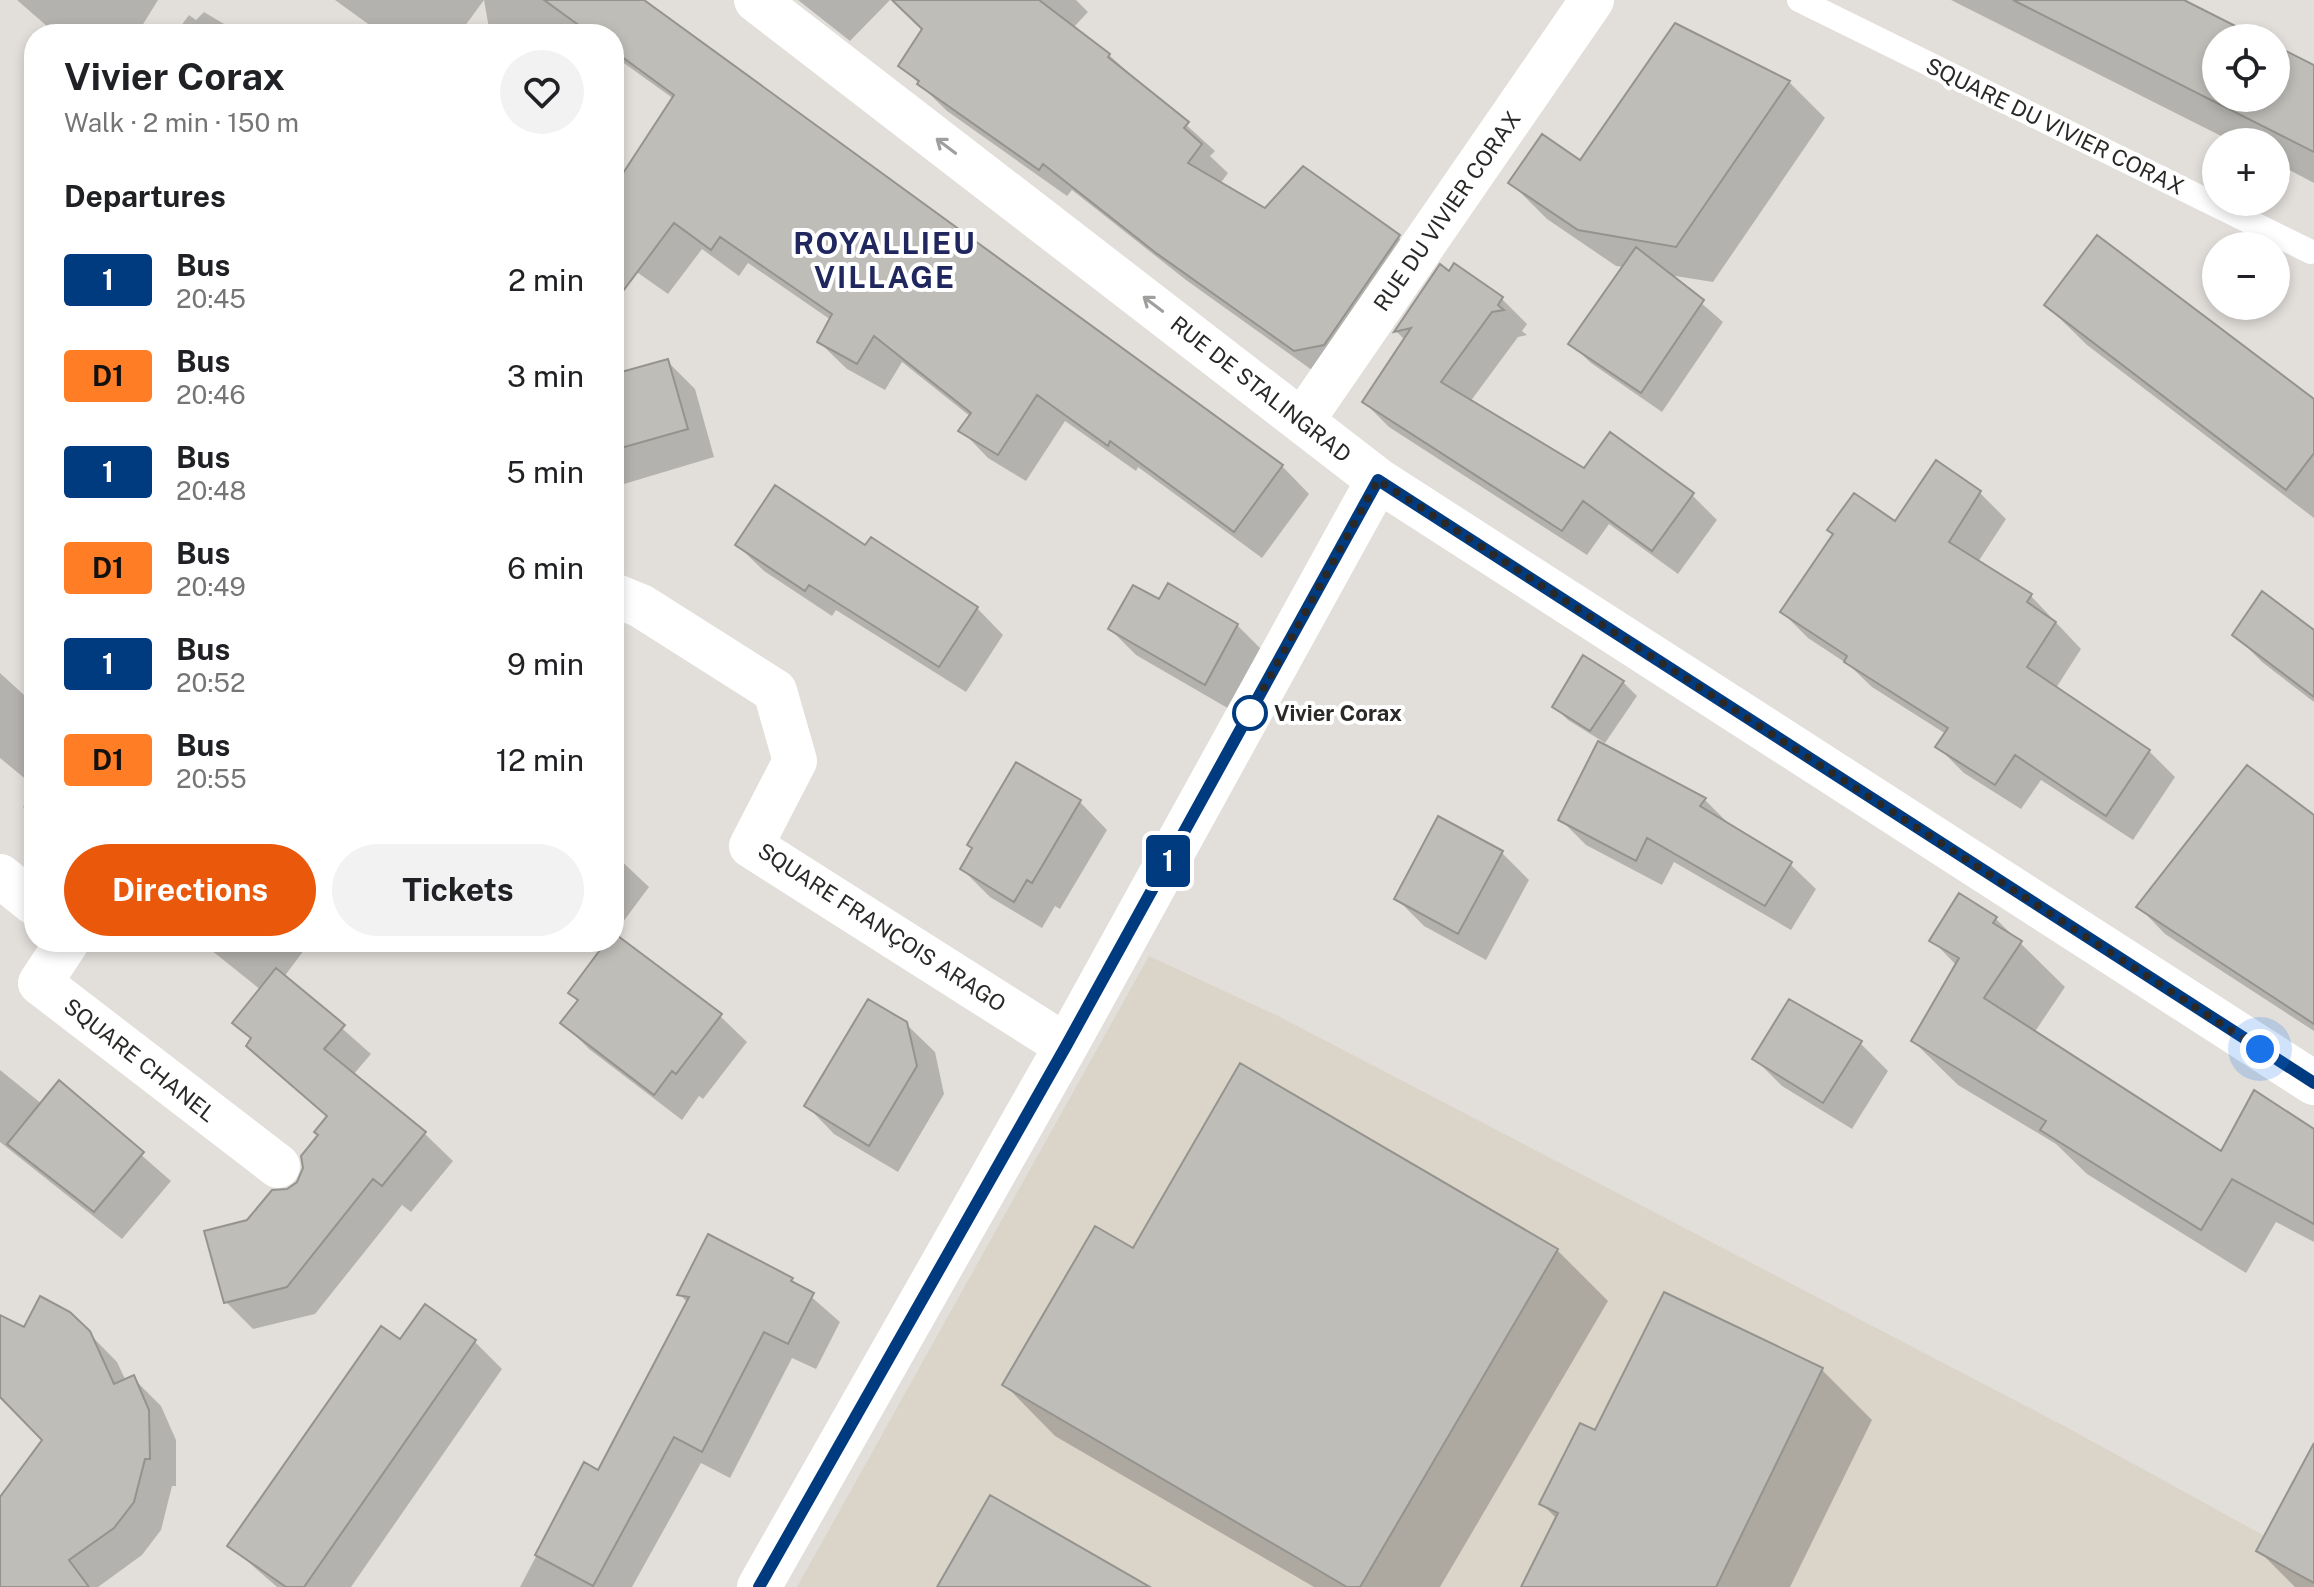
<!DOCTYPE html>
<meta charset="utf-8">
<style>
body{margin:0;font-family:"Public Sans",sans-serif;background:#f2f2f2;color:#202124;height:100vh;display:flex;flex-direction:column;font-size:30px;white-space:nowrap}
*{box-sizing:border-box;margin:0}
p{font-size:26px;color:#757577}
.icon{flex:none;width:44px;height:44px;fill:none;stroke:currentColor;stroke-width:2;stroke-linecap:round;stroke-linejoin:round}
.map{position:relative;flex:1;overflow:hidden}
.sheet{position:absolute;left:24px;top:24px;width:600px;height:928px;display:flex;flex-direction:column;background:#fff;border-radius:32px;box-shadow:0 4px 12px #0003}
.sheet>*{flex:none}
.badge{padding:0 16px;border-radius:6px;font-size:28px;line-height:52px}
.fabs{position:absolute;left:2202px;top:24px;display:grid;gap:16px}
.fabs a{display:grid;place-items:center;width:88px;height:88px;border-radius:50%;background:#fff;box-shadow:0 4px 12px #0003;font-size:40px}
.you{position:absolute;width:40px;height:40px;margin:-20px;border:6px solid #fff;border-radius:50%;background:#1a73e8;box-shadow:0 0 0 12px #1a73e833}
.map>.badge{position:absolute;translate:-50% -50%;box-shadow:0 0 0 4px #fff}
h2{padding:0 40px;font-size:30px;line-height:72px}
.round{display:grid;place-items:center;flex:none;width:84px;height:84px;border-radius:42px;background:#f2f2f2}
.summary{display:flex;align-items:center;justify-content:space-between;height:136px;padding:0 40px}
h1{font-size:38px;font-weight:700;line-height:60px}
.action{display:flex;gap:16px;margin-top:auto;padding:16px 40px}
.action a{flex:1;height:92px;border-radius:48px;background:#ea580c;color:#fff;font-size:32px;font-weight:700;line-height:92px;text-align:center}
.action a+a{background:#f2f2f2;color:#202124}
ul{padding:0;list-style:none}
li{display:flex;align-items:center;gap:24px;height:96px;padding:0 40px}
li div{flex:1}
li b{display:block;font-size:30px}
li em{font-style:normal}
li .badge{min-width:88px;font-weight:700;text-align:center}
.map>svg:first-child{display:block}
</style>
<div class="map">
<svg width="2314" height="1587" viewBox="0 0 2314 1587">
<rect width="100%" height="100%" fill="#e2dfdb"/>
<path fill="#dad4c9" d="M1149 956 1278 1016 2066 1427 2314 1563V1587H797Z"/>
<path fill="#0003" d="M17 0H158L137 34H56Z
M335 0H641L1282 466 1309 494 1262 558 1138 467 1136 471 1065 421 1026 481 988 458 961 430 971 417 902 362 885 390 847 369 819 342 831 320 748 263 739 276 702 249 668 294 614 256V191L674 99 614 56V34H490L484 0 459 34H382Z
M798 0H890L850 41Z
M895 0H1076L1088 12 1073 28 1109 55 1215 151 1210 156 1228 173 1220 184 1265 211 1398 237 1426 264 1323 378 1186 280 1072 190 1067 196 947 111 901 66 924 29Z
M1951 0H2180L2255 38H2216V98H2276V48L2314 68V183L2276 163V142H2233Z
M204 12 241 34H175L189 15 196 20Z
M1789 82 1825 118 1713 282 1669 275 1723 322 1662 412 1591 363 1570 343 1624 267 1616 266 1547 219 1511 183 1580 163Z
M1455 266 1502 299 1527 324 1522 331 1527 335 1518 337 1470 402 1585 471 1692 495 1717 520 1678 574 1609 524 1587 555 1389 427 1364 402 1405 340 1396 331 1441 267 1450 273Z
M2046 305 2314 402V518L2087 345Z
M667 361 695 389 714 457 614 487V376Z
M1936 463 1980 493 2006 519 1978 562 2031 596 2081 649 2056 688 2149 751 2175 777 2133 840 2041 780 2021 809 1964 773 1938 747 1946 734 1872 687 1849 665 1808 638 1782 612 1895 524Z
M737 545 866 547 977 608 1003 635 966 692 836 610 832 616 764 571Z
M1160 602 1237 625 1263 651 1231 710 1136 655 1110 629Z
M2314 633V702L2262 662 2234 634Z
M0 673 34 704V786L0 758Z
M1623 682 1637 696 1605 743 1568 720 1554 706Z
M34 794V817L23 807Z
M1704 799 1730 825 1790 864 1816 889 1791 930 1674 862 1662 885 1586 845 1560 819Z
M1080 802 1107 830 1060 909 1055 906 1042 928 990 897 962 869Z
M2314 824V1031L2165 934 2139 907Z
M1501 852 1529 880 1486 960 1424 926 1396 898Z
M614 854 649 887 614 934Z
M1996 919 2065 987 2034 1033 2221 1154 2314 1137V1242L2276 1222 2246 1273 2087 1174 2056 1144 1958 1085 1913 1041 1957 966 1932 940Z
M614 936 720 1016 747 1042 703 1099 699 1096 682 1120 589 1049 563 1023 579 1001 608 942H614Z
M201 942H310L284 977 371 1054 353 1075 425 1134 453 1161 411 1212 402 1205 315 1314 253 1329 226 1302 248 1221 299 1183 328 1118 249 1045 253 1040 235 1022 261 990Z
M906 1024 935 1052 944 1094 898 1172 834 1134 807 1106Z
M1860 1043 1888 1071 1852 1129 1782 1086 1754 1058Z
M0 1070 42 1104 59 1083 171 1181 122 1239 0 1142Z
M1557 1250 1608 1301 1440 1587H1314L1055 1436 1005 1385Z
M791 1279 840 1322 816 1369 792 1358 730 1478 701 1463 632 1587H520L584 1465 599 1473 688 1303 680 1295Z
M1665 1294 1822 1370 1872 1420 1790 1587H1523L1557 1519 1541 1503 1596 1433Z
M69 1313 117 1362 126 1381 133 1378 161 1406 176 1440V1486H172L161 1530 142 1555 98 1587H0V1500L44 1440 0 1394V1380Z
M474 1341 502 1369 351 1587H277L230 1546 401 1342Z
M2314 1448V1587H2295L2259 1551Z"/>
<path fill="#bfbdb8" stroke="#95938e" stroke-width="2" d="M544 0H644L1283 465 1234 532 1110 441 1108 446 1037 395 998 455 958 431 971 413 874 336 857 364 817 342 832 314 720 237 711 250 674 223 614 303V187L674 95 614 51V34H591Z
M892 0H1039L1110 54 1108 57 1189 122 1184 128 1202 144 1188 163 1265 208 1303 166 1400 235 1324 345 1294 351 1156 253 1043 164 1039 170 917 84 919 81 898 66 922 29Z
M2013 0H2184L2259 38H2216V98H2276V46L2314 65V152Z
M1675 23 1790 81 1676 247 1578 230 1508 183 1542 134 1580 160Z
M2097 235 2314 399V453L2286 490 2044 305Z
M1636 247 1704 300 1641 393 1568 344Z
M1454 263 1503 297 1498 305 1504 310 1492 312 1441 382 1584 468 1610 432 1694 493 1652 551 1583 501 1562 531 1362 402 1411 328 1394 332 1440 264 1449 271Z
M668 359 688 429 614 450V374Z
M1936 460 1981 491 1949 542 2032 594 2027 602 2056 622 2027 667 2150 750 2106 816 2015 755 1995 785 1935 747 1948 728 1844 662 1847 656 1780 612 1833 534 1827 530 1854 493 1895 521Z
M775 485 865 545 871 537 978 607 939 667 809 585 805 591 735 545Z
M1168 583 1238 624 1205 685 1108 629 1133 585 1159 599Z
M2262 591 2314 630V697L2232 635Z
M1583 655 1624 681 1590 731 1552 707Z
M1598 741 1706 798 1700 806 1792 862 1765 906 1647 838 1636 861 1558 820Z
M1016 762 1081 800 1032 883 1027 880 1014 902 960 869 972 848 967 845Z
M2247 765 2314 815V1024L2136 907Z
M1438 816 1503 851 1458 934 1394 899Z
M1959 893 1997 917 1993 923 2022 941 1984 998 2221 1151 2254 1090 2314 1129V1224L2232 1179 2201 1230 2040 1130 2046 1121 1911 1041 1959 958 1929 941Z
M614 933 722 1014 676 1074 672 1071 654 1095 560 1023 578 1000 568 993 606 942H614Z
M276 968 345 1025 324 1049 426 1132 382 1186 373 1179 287 1287 224 1303 204 1231 247 1220 272 1190 287 1189 297 1182 303 1168 301 1156 318 1135 314 1132 327 1116 246 1046 251 1038 232 1023Z
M868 999 907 1022 917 1066 869 1146 804 1106Z
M1789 999 1862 1041 1823 1103 1752 1059Z
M1240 1063 1558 1249 1360 1587H1347L1002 1385 1095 1226 1133 1248Z
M59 1080 144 1152 94 1212 7 1144Z
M708 1234 793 1278 791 1281 814 1293 788 1344 764 1332 702 1452 674 1437 593 1586 535 1555 584 1462 598 1470 689 1297 677 1295Z
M1664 1292 1823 1368 1716 1587H1521L1558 1513 1539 1504 1580 1423 1595 1430Z
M40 1296 70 1312 90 1331 114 1384 134 1375 149 1410 150 1459H145L134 1502 114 1528 69 1560 89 1587H0V1497L42 1440 0 1397V1315L24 1327Z
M425 1304 476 1340 304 1587H286L227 1546 381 1326 400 1339Z
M2314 1443V1583L2256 1551Z
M990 1495 1150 1587H937Z"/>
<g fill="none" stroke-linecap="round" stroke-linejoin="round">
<path stroke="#fff" stroke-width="24" d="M1799 0 2311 252"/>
<path stroke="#fff" stroke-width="44" d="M756 0 1378 480 2314 1083
M1302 421 1592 0
M614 595 641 606 775 691 795 761 751 846 1066 1046
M0 876 34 903
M67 942 40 983 278 1166
M759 1587 1066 1046 1378 480"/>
</g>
<defs><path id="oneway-shaft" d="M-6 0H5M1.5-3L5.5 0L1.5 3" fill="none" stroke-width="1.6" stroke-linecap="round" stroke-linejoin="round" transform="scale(2)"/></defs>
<g stroke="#9f9f9e">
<use href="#oneway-shaft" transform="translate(946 146) rotate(-143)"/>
<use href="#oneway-shaft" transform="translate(1153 304) rotate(-143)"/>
</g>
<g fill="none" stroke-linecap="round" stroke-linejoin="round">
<g stroke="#fff" stroke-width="18">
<path id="line" d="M759 1587 1066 1046 1378 480 2314 1083"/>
</g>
<use href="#line" stroke="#003b80" stroke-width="12"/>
<path stroke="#2a2927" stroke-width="8" stroke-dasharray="0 14.4" d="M1250 713 1378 480 2260 1049"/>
</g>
<circle fill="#fff" stroke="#003b80" stroke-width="4" cx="1250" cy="713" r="16"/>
<g text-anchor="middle" stroke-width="8" stroke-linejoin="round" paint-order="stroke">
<g font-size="22" fill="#2a2927" stroke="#fff">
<text transform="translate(2055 126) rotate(26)" y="8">SQUARE DU VIVIER CORAX</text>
<text transform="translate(1447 211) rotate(-55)" y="8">RUE DU VIVIER CORAX</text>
<text transform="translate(1261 389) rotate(38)" y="8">RUE DE STALINGRAD</text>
<text transform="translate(882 927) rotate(33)" y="8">SQUARE FRANÇOIS ARAGO</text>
<text transform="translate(140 1060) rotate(38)" y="8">SQUARE CHANEL</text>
</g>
<g font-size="22" font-weight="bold" fill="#2a2927" stroke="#fff" text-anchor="start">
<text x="1274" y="721">Vivier Corax</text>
</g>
<g font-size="30" font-weight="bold" letter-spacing="2" fill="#20265e" stroke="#fff">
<text x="885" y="254">ROYALLIEU<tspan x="885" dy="34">VILLAGE</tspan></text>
</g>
</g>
</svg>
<div class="fabs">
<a><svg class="icon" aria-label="locate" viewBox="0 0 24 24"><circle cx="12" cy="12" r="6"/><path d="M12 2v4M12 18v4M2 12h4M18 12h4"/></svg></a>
<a>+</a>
<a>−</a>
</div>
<div class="you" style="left:2260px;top:1049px"></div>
<b class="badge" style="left:1168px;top:861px;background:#003b80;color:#fff">1</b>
<section class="sheet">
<div class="summary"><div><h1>Vivier Corax</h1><p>Walk · 2 min · 150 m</p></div><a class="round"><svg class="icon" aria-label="heart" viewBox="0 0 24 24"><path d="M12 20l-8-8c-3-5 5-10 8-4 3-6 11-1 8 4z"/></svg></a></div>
<h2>Departures</h2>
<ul>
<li><span class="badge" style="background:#003b80;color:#fff">1</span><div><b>Bus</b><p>20:45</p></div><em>2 min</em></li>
<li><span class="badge" style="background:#ff7d24;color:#111">D1</span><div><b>Bus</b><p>20:46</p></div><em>3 min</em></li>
<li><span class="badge" style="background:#003b80;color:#fff">1</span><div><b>Bus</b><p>20:48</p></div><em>5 min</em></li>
<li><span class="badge" style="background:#ff7d24;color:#111">D1</span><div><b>Bus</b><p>20:49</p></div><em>6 min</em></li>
<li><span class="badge" style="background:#003b80;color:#fff">1</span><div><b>Bus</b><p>20:52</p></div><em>9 min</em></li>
<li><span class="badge" style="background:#ff7d24;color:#111">D1</span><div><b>Bus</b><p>20:55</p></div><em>12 min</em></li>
</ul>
<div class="action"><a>Directions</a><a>Tickets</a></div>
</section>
</div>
